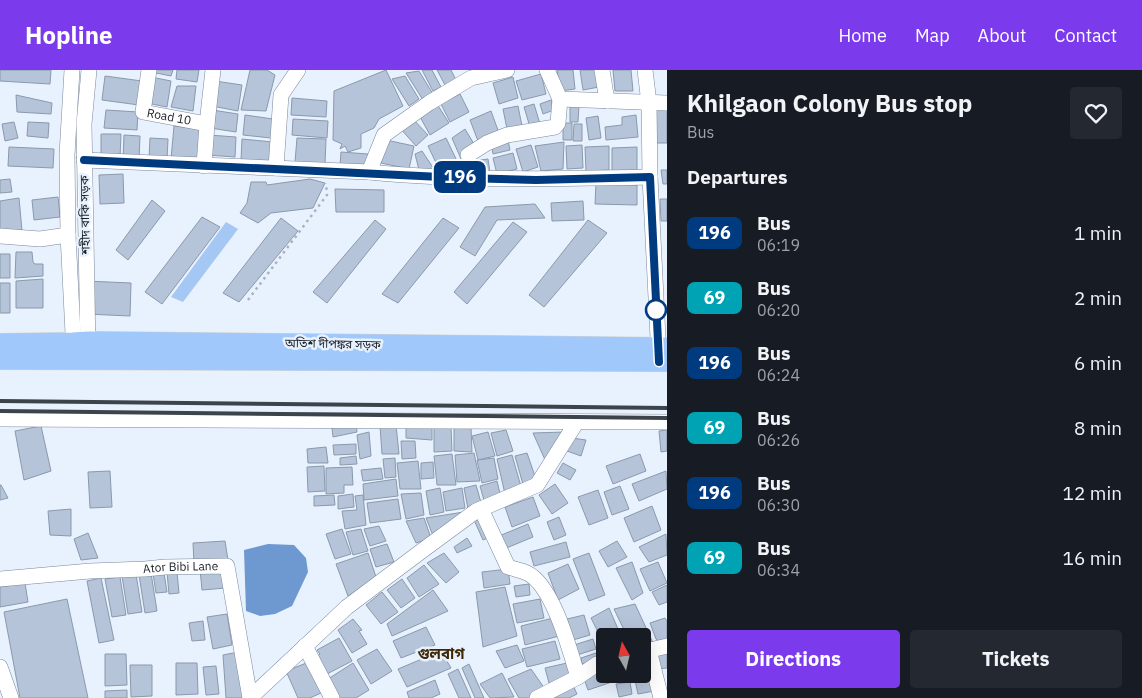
<!DOCTYPE html>
<meta charset="utf-8">
<style>
body{margin:0;font-family:"IBM Plex Sans","Noto Sans Bengali",sans-serif;background:#242831;color:#f1f3f6;height:100vh;display:flex;flex-direction:column;font-size:19px;white-space:nowrap}
*{box-sizing:border-box;margin:0}
p{font-size:16px;color:#9ea1a6}
.icon{flex:none;width:28px;height:28px;fill:none;stroke:currentColor;stroke-width:2;stroke-linecap:round;stroke-linejoin:round}
.map{position:relative;flex:1;overflow:hidden}
.details{display:flex;flex-direction:column;background:#171b24;width:475px}
.details>*{flex:none}
.badge{padding:0 10px;border-radius:8px;font-size:18px;line-height:32px}
.needle{width:32px;rotate:352deg}
.buttons{position:absolute;left:596px;top:558px;display:grid;gap:10px}
.buttons a{display:grid;place-items:center;width:55px;height:55px;border-radius:5px;background:#171b24;box-shadow:0 5px 20px #0002;font-size:25px}
.map>.badge{position:absolute;translate:-50% -50%;box-shadow:0 0 0 2px #fff}
h2{padding:0 20px;font-size:19px;line-height:45px}
.round{display:grid;place-items:center;flex:none;width:52px;height:52px;border-radius:5px;background:#242831}
.summary{display:flex;align-items:center;justify-content:space-between;height:85px;padding:0 20px}
h1{font-size:24px;font-weight:700;line-height:38px}
.primary-button{display:flex;gap:10px;margin-top:auto;padding:10px 20px}
.primary-button a{flex:1;height:58px;border-radius:5px;background:#7c3aed;color:#fff;font-size:20px;font-weight:700;line-height:58px;text-align:center}
.primary-button a+a{background:#242831;color:#f1f3f6}
ul{padding:0;list-style:none}
li{display:flex;align-items:center;gap:15px;height:65px;padding:0 20px}
li div{flex:1}
li b{display:block;font-size:19px}
li em{font-style:normal}
li .badge{min-width:55px;font-weight:700;text-align:center}
header{display:flex;align-items:center;gap:30px;box-sizing:border-box;height:70px;padding:0 25px;background:#7c3aed;color:#fff}
header strong{font-size:24px}
nav{display:flex;gap:28px;margin-inline-start:auto;font-size:18px}
main{display:flex;flex:1;min-height:0}
.map>svg:first-child{display:block}
</style>
<header>
<strong>Hopline</strong>
<nav><a>Home</a><a>Map</a><a>About</a><a>Contact</a></nav>
</header>
<main>
<div class="map">
<svg width="667" height="628" viewBox="0 0 667 628">
<rect width="100%" height="100%" fill="#e8f1fe"/>
<path fill="#a5c7f3" d="M226 152 238 159 183 232 171 227Z"/>
<path fill="#6d98d0" d="M268 474 294 475 306 488 308 502 292 536 275 544 260 546 246 541 244 480Z"/>
<path fill="#b5c4d9" stroke="#8a99ac" d="M0 0H51L50 14 0 11Z
M152 0H173L171 6 151 2Z
M177 0H199L197 12 176 9Z
M250 0H267L275 5 266 41 241 40Z
M386 0 403 36 379 49 374 58 361 64V78L348 82 345 76 340 79 342 74 333 70 334 21Z
M422 0H432L441 17 433 21Z
M437 0H451L456 10 445 15Z
M557 0H573L575 19 560 21Z
M580 0H596L599 17 583 20Z
M613 0H631L633 21H615Z
M419 1 433 24 423 30 406 3Z
M541 4 546 24 522 30 516 11Z
M105 6 142 11 139 35 102 30Z
M405 6 419 29 409 36 392 9Z
M151 7 171 11 167 37 147 33Z
M513 7 518 28 499 34 493 13Z
M215 11 242 15 238 41 212 36Z
M177 16H196L193 41 171 37Z
M460 24 469 42 450 52 441 34Z
M16 25 52 33 51 44 17 42Z
M292 28 327 31 326 47 291 45Z
M551 30 554 40 543 44 540 34Z
M437 34 449 53 430 65 419 45Z
M534 34 540 54 530 57 524 37Z
M570 35H579L578 52H570Z
M518 36 522 56 507 59 503 39Z
M656 39H667V73H656Z
M106 40 138 42 137 60 104 58Z
M212 40 238 44 236 62 210 58Z
M491 41 499 63 478 71 470 50Z
M245 45 273 49 271 68 243 65Z
M636 45 638 67 606 70 605 57 622 55V47Z
M598 46 601 68 589 70 586 48Z
M411 47 428 65 416 76 399 57Z
M293 49 328 51 327 68 292 65Z
M14 52 18 68 5 71 2 54Z
M28 52 49 53 48 68 27 66Z
M563 53H572V70H563Z
M574 54H582V71H573Z
M174 56 200 59 197 92 171 89Z
M465 59 474 74 461 89 452 68Z
M101 64H121L120 88H101Z
M124 65 140 66 139 91 123 90Z
M209 65 236 67 235 87 207 85Z
M150 68 168 69 167 89H149Z
M297 68 326 69 325 94 295 92Z
M446 68 458 93 440 101 428 76Z
M242 69 273 72 272 93 241 90Z
M386 70 414 76 409 99 381 93Z
M508 70 510 80 493 84 491 73Z
M564 72 563 99 541 101 535 76Z
M531 75 538 97 523 102 516 79Z
M582 75 583 98 567 99 566 76Z
M609 76V100L586 101 585 77Z
M9 77 54 79 53 98 8 96Z
M637 77V101H612V78Z
M422 81 434 99 420 104 415 84Z
M341 82 368 84 367 96 340 95Z
M513 83 517 99 497 104 493 88Z
M488 89 490 102 475 105 473 91Z
M661 100H667V114H663Z
M123 104 124 133 100 134 99 105Z
M10 109 12 122 0 123V110Z
M310 109 325 113 313 138 271 143 258 153 240 143 247 133 251 112H266L267 115Z
M596 113 637 115V135L595 134Z
M335 119 384 120V142H336Z
M58 127 60 147 34 150 32 130Z
M19 128 22 161 4 162 0 158V131Z
M660 129H667V151H661Z
M152 130 165 141 128 190 116 180Z
M583 131 584 150 552 151 551 133Z
M535 134 545 148 497 150 475 186 460 177 485 137Z
M202 147 220 157 162 234 145 222Z
M281 148 298 161 239 232 223 223Z
M443 148 459 158 398 233 382 224Z
M375 150 386 159 327 233 313 222Z
M588 150 607 163 544 237 529 225Z
M513 152 527 162 467 234 454 222Z
M16 182H32L33 192 35 194H43V206L15 208Z
M0 184H10V208H0Z
M43 209V238H16V211Z
M86 211 131 213 130 246 86 244Z
M0 213H10V243H0Z
M356 354 357 362 333 367 332 358Z
M396 355 399 384H382L380 356Z
M41 356 51 401 24 410 15 361Z
M406 357H432V370L406 368Z
M434 357H451L452 381 434 382Z
M454 358H471L472 382 454 381Z
M506 360 513 381 497 386 491 363Z
M667 360V381L661 382 659 361Z
M369 362 371 386 360 389 357 365Z
M488 362 495 386 478 390 472 366Z
M565 362 546 392 533 363Z
M572 368 586 370 581 386 567 381Z
M401 371H415L416 388 402 389Z
M356 374V384L334 385 333 375Z
M326 377 328 393H308L307 379Z
M474 383 480 411 457 412 455 385Z
M527 383 537 412 524 418 515 386Z
M452 384 456 415H437L434 386Z
M640 384 646 401 613 414 606 396Z
M512 385 522 420 505 424 497 389Z
M356 386 357 394 340 395V388Z
M395 388 396 407 385 408 383 389Z
M494 388 498 409 482 413 477 390Z
M418 391 421 419H400L397 393Z
M433 392 434 408 421 409V393Z
M563 393 576 400 570 410 557 403Z
M324 396 325 421 308 422 307 397Z
M352 397 353 415H344V423L326 424V398Z
M381 398 383 409 363 411 361 400Z
M110 401 112 437 90 438 88 402Z
M666 401 667 419 639 431 632 414Z
M396 409 398 426 364 430 363 414Z
M497 411 501 428 485 434 480 416Z
M555 414 568 433 552 444 539 425Z
M0 415H1L8 428 0 430Z
M476 415 482 436 468 439 464 418Z
M620 416 629 439 612 445 604 422Z
M440 418 444 442 430 445 426 421Z
M462 418 465 438 446 441 443 422Z
M598 420 608 448 589 455 578 427Z
M421 423 424 445 406 449 401 424Z
M353 424 354 437 338 439V426Z
M334 425 335 435 314 436V426Z
M363 425 366 455 345 459 342 441 357 440 355 426Z
M533 427 540 446 512 457 505 437Z
M398 429 401 449 370 453 367 433Z
M652 436 661 460 634 472 624 448Z
M71 439V466L50 465 48 441Z
M470 441 434 468 426 448Z
M490 443 499 463 483 470 474 450Z
M559 447 566 465 554 470 547 452Z
M424 448 431 468 416 473 406 451Z
M528 454 533 467 504 479 499 466Z
M379 456 386 471 370 476 364 459Z
M342 459 351 484 335 489 326 464Z
M361 459 368 481 353 485 346 462Z
M88 463 98 488 81 490 74 469Z
M666 464 667 485 649 492 639 477Z
M467 468 472 476 457 483 454 477Z
M225 471 228 490 194 493 193 473Z
M617 471 627 487 608 497 599 481Z
M566 472 570 487 534 496 530 482Z
M387 474 394 492 376 497 370 479Z
M368 483 377 510 348 526 336 494Z
M444 483 459 502 446 513 427 493Z
M589 483 605 525 589 531 573 489Z
M632 492 643 523 632 530 616 498Z
M658 492 667 513 650 521 640 499Z
M568 494 579 519 558 530 548 503Z
M424 495 439 514 419 527 407 508Z
M224 497 226 518 202 520 200 499Z
M508 499 510 514 484 518 482 502Z
M167 502H177L179 523 169 524Z
M151 503 157 541 145 543 139 505Z
M153 503H164L167 522 156 523Z
M136 504 142 542 128 544 122 506Z
M120 507 126 545 112 547 105 509Z
M101 508 114 570 99 573 87 511Z
M402 509 415 528 401 538 387 520Z
M25 513 28 532 0 537V517Z
M529 514 530 525 516 527 514 516Z
M667 515V532L659 535 652 522Z
M505 517 517 566 483 577 476 522Z
M433 520 448 541 392 566 387 554Z
M382 522 398 542 381 554 366 535Z
M67 529 88 628H20L4 542Z
M540 529 544 548 517 553 513 534Z
M635 534 654 575 642 578V566H627L614 539Z
M609 538 621 566H605V576L591 548Z
M227 544 232 575 213 579 207 547Z
M584 545 590 565 573 570 567 549Z
M557 547 563 565 525 575 521 556Z
M665 548 667 551V570L662 573 656 569 650 553Z
M353 549 362 560 359 561 367 574 352 583 338 560Z
M203 551 205 570 192 571 189 553Z
M426 557 435 575 401 588 393 571Z
M339 568 352 591 325 605 317 587 320 584 317 580Z
M593 569 596 579 577 585 574 575Z
M555 571 560 589 527 597 522 579Z
M517 575 524 591 505 598 496 581Z
M377 579 392 601 371 614 357 590Z
M441 581 451 598 407 617 398 599Z
M238 582 244 628H226L223 585Z
M599 582 601 589 582 594 581 588Z
M667 583V598L658 599 655 585Z
M105 584H126L127 615 105 616Z
M309 592 323 622 310 628H298L286 601Z
M176 593H197L198 624 176 625Z
M353 593 369 620 356 628H337L328 609Z
M567 593 570 608 549 613 545 598Z
M469 594 484 628H475L462 598Z
M130 595H152V626L131 627Z
M216 596 219 624 206 625 203 597Z
M605 598V604H612L615 611 588 620 583 606Z
M458 599 471 628H459L448 604Z
M531 599 545 619 530 628H519L508 609Z
M502 603 514 627 490 628 480 614Z
M651 607 654 621 638 624 635 610Z
M435 610 440 624 431 628H409L407 622Z
M630 612 632 624 619 627 616 614Z
M572 613 577 624 569 628H549Z
M127 620V628H105V621Z"/>
<g fill="none" stroke-linecap="round" stroke-linejoin="round">
<g stroke="#7a889b" stroke-width="16">
<g id="minor">
<path d="M72 0 67 85 68 165 74 283"/>
<path id="s1" d="M149 0 143 42 207 54"/>
<path d="M547 0 560 29 667 33"/>
<path d="M602 0 607 31"/>
<path d="M645 0 649 33 650 107"/>
<path d="M468 85 487 73 507 65 555 57 558 53 560 29"/>
<path d="M84 90 369 102 384 65 429 33 471 8 507 0"/>
<path d="M204 96 207 54 213 0"/>
<path d="M276 98 281 25 298 0"/>
<path d="M369 102C463 111 556 109 650 107L659 288"/>
<path d="M0 166 40 169 68 165"/>
<path d="M88 281 84 54 89 0"/>
<path d="M0 349 667 352"/>
<path d="M481 439 508 497C514 499 521 500 527 503 553 515 570 581 578 607"/>
<path id="s2" d="M0 509 90 501 145 499 165 497 227 496 250 628"/>
<path d="M305 576 332 628"/>
<path d="M649 580 661 628"/>
<path d="M642 582 667 576"/>
<path d="M0 597 11 628"/>
<path d="M250 628 347 537 423 480 476 441 537 415 576 353"/>
<path d="M537 628 578 607 597 594 605 592"/>
</g>
</g>
<g stroke="#d1d2d4" stroke-width="20">
<path id="major" d="M0 273 73 272 88 271 667 277
M0 290 667 292"/>
</g>
<path stroke="#aab2bd" stroke-width="2.5" stroke-dasharray="2.5 4" stroke-linecap="butt" d="M248 230 327 125 326 113"/>
<use href="#minor" stroke="#fff" stroke-width="15"/>
<use href="#major" stroke="#a1c8fa" stroke-width="19"/>
<path stroke="#3c434b" stroke-width="4" d="M0 331 667 338
M0 341 667 348"/>
</g>
<g fill="none" stroke-linecap="round" stroke-linejoin="round">
<g stroke="#fff" stroke-width="11">
<path id="line" d="M84 90 462 108 536 110 650 107 659 292"/>
</g>
<use href="#line" stroke="#003b80" stroke-width="8"/>
</g>
<circle fill="#fff" stroke="#003b80" stroke-width="2.5" cx="656" cy="240" r="10"/>
<g text-anchor="middle" stroke-width="5" stroke-linejoin="round" paint-order="stroke">
<g font-size="12" fill="#1a2027" stroke="#e8f1fe">
<text dy="4" stroke="none"><textPath href="#s1" startOffset="69">Road 10</textPath></text>
<text transform="translate(85 145) rotate(-91)" y="4">শহীদ বাকি সড়ক</text>
<text transform="translate(333 274) rotate(1)" y="4">অতিশ দীপঙ্কর সড়ক</text>
<text dy="4" stroke="none"><textPath href="#s2" startOffset="181">Ator Bibi Lane</textPath></text>
</g>
<g font-size="15" font-weight="bold" fill="#3e2803" stroke="#e8f1fe">
<text x="441" y="589">গুলবাগ</text>
</g>
</g>
</svg>
<div class="buttons">
<a><svg class="needle" viewBox="-14 -14 28 28"><path d="M0-13l5 13h-10z" fill="#e53935"/><path d="M0 13l5-13h-10z" fill="#9ea1a6"/></svg></a>
</div>
<b class="badge" style="left:460px;top:107px;background:#003b80;color:#fff">196</b>
</div>
<section class="details">
<div class="summary"><div><h1>Khilgaon Colony Bus stop</h1><p>Bus</p></div><a class="round"><svg class="icon" aria-label="heart" viewBox="0 0 24 24"><path d="M12 20l-8-8c-3-5 5-10 8-4 3-6 11-1 8 4z"/></svg></a></div>
<h2>Departures</h2>
<ul>
<li><span class="badge" style="background:#003b80;color:#fff">196</span><div><b>Bus</b><p>06:19</p></div><em>1 min</em></li>
<li><span class="badge" style="background:#00a3b4;color:#fff">69</span><div><b>Bus</b><p>06:20</p></div><em>2 min</em></li>
<li><span class="badge" style="background:#003b80;color:#fff">196</span><div><b>Bus</b><p>06:24</p></div><em>6 min</em></li>
<li><span class="badge" style="background:#00a3b4;color:#fff">69</span><div><b>Bus</b><p>06:26</p></div><em>8 min</em></li>
<li><span class="badge" style="background:#003b80;color:#fff">196</span><div><b>Bus</b><p>06:30</p></div><em>12 min</em></li>
<li><span class="badge" style="background:#00a3b4;color:#fff">69</span><div><b>Bus</b><p>06:34</p></div><em>16 min</em></li>
</ul>
<div class="primary-button"><a>Directions</a><a>Tickets</a></div>
</section>
</main>
